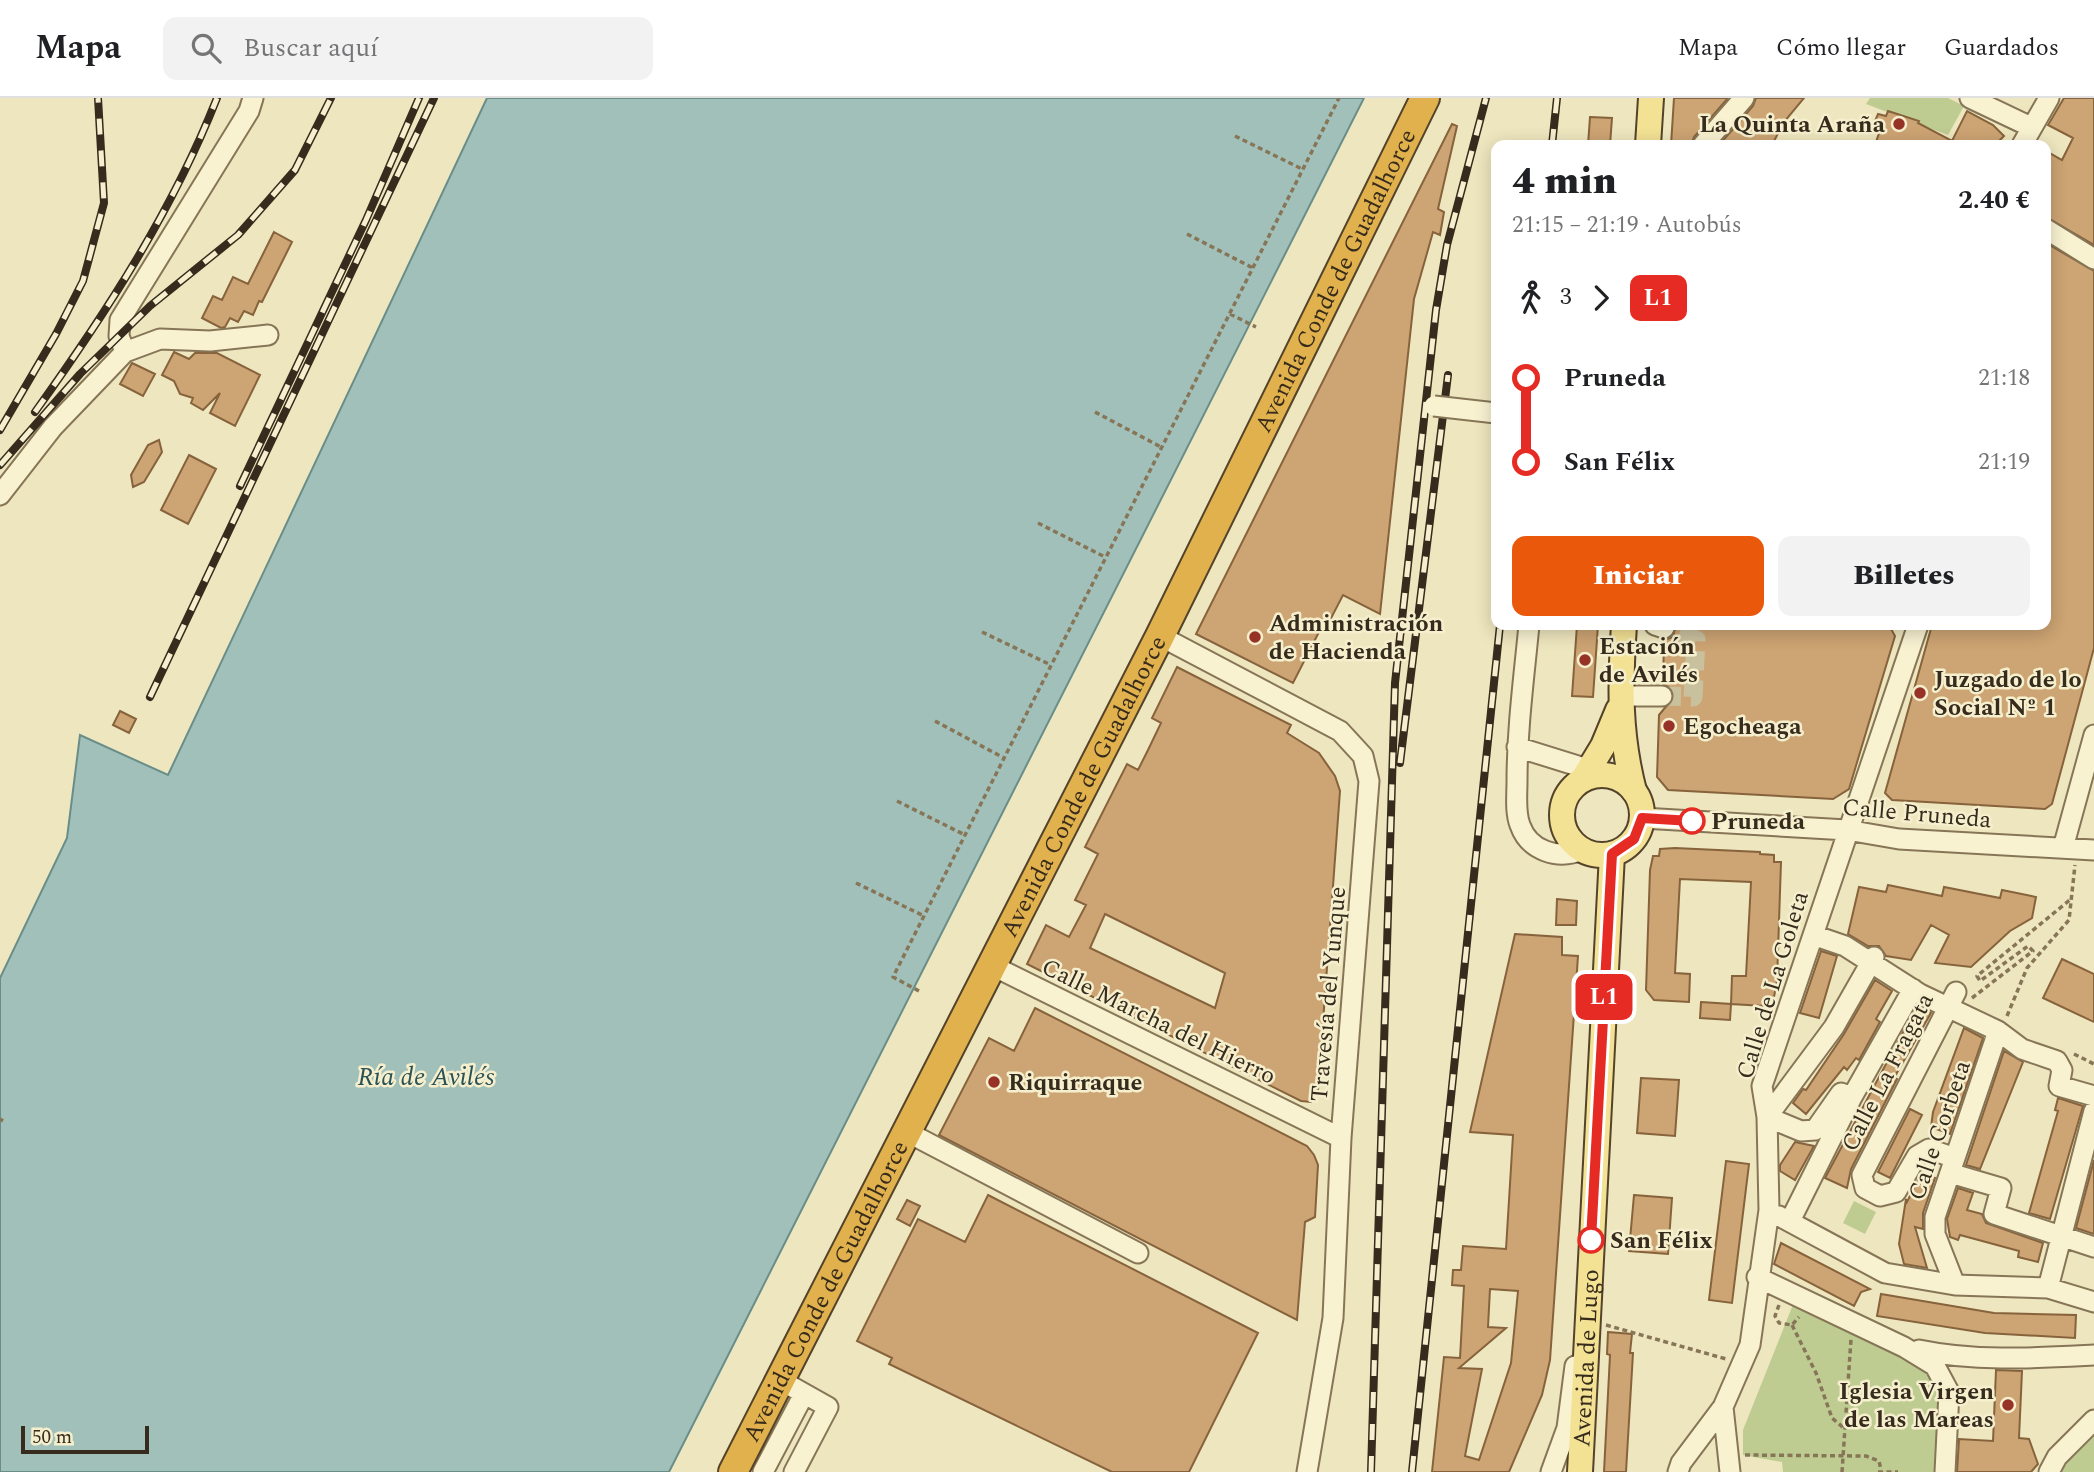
<!DOCTYPE html>
<html lang="es">
<meta charset="utf-8">
<style>
body{margin:0;font-family:Spectral,serif;background:#f2f2f2;color:#202124;height:100vh;display:flex;flex-direction:column;font-size:26px;white-space:nowrap}
*{box-sizing:border-box;margin:0}
p{font-size:23px;color:#757577}
.icon{flex:none;width:38px;height:38px;fill:none;stroke:currentColor;stroke-width:2;stroke-linecap:round;stroke-linejoin:round}
.map{position:relative;flex:1;overflow:hidden}
.drawer{position:absolute;left:1491px;top:42px;width:560px;height:490px;display:flex;flex-direction:column;background:#fff;border-radius:14px;box-shadow:0 4px 18px #0003}
.drawer>*{flex:none}
.badge{padding:0 14px;border-radius:10px;font-size:24px;line-height:46px}
.scale{position:absolute;left:21px;bottom:18px;width:128px;box-sizing:border-box;padding-left:7px;border:4px solid #362b1c;border-top:0;font-size:19px;line-height:24px;white-space:nowrap;color:#362b1c;-webkit-text-stroke:5px #f5efce;paint-order:stroke}
.map>.badge{position:absolute;translate:-50% -50%;box-shadow:0 0 0 4px #fff}
.legs{display:flex;align-items:center;gap:10px;height:77px;padding:0 21px;font-size:23px}
.legs p{margin-inline-start:auto}
.headline{display:flex;align-items:center;justify-content:space-between;height:119px;padding:0 21px}
h1{font-size:38px;font-weight:800;line-height:52px}
.cta{display:flex;gap:14px;margin-top:auto;padding:14px 21px}
.cta a{flex:1;height:80px;border-radius:14px;background:#ea580c;color:#fff;font-size:28px;font-weight:800;line-height:80px;text-align:center}
.cta a+a{background:#f2f2f2;color:#202124}
ul{padding:0 21px;list-style:none}
li{display:flex;align-items:center;gap:24px;height:84px;font-size:26px}
li i{display:grid;place-items:center;width:10px;height:100%;margin:0 9px;background:currentColor}
li i::after{content:'';width:18px;height:18px;margin:-9px;border:5px solid;border-radius:50%;background:#fff}
li p{margin-inline-start:auto}
li:first-child i{background:linear-gradient(#0000 50%,currentColor 0)}
li:last-child i{background:linear-gradient(currentColor 50%,#0000 0)}
header{display:flex;align-items:center;gap:42px;box-sizing:border-box;height:98px;padding:0 35px;background:#fff;border-bottom:2px solid #e0e0e0}
header strong{font-size:33px}
nav{display:flex;gap:38px;margin-inline-start:auto;font-size:24px}
.search{width:490px;height:63px;background:#f2f2f2;display:flex;align-items:center;gap:18px;box-sizing:border-box;padding:0 24px;border-radius:14px;color:#757577;font-size:26px}
.map>svg:first-child{display:block}
</style>
<header>
<strong>Mapa</strong>
<div class="search"><svg class="icon" aria-label="search" viewBox="0 0 24 24"><circle cx="10" cy="10" r="6"/><path d="M15 15l6 6"/></svg>Buscar aquí</div>
<nav><a>Mapa</a><a>Cómo llegar</a><a>Guardados</a></nav>
</header>
<div class="map">
<svg width="2094" height="1374" viewBox="0 0 2094 1374">
<rect width="100%" height="100%" fill="#eee6be"/>
<path fill="#becc92" d="M1870 0H1948L1964 8 1948 37 1866 6Z
M1854 1103 1876 1114 1865 1136 1843 1125Z
M1794 1204 1931 1271 1945 1294 1939 1374H1783L1782 1364 1743 1357V1332Z
M2094 1333V1374H2058L2067 1360Z"/>
<path fill="#a2c0ba" stroke="#698d89" stroke-width="2" d="M487 0H1364L669 1374H0V880L67 740 80 637 168 677Z"/>
<path fill="#cda473" stroke="#86633c" stroke-width="2" fill-rule="evenodd" d="M1674 0H1728L1694 39 1691 47H1671Z
M1756 0H1804L1784 24 1772 47H1719L1753 8Z
M2064 0H2094V147L2046 119V53L2062 62 2073 40 2048 27Z
M1888 13 1919 23 1918 25 1952 43 1967 13 1993 27 2004 38 1995 47H1875L1880 32 1873 28 1878 16 1886 18Z
M1590 19 1612 20 1610 47H1588Z
M1452 26 1457 28 1438 111 1444 114 1440 137 1433 134 1414 201 1380 516 1343 497 1326 530 1322 528 1293 585 1196 536Z
M274 134 292 144 262 204 259 203 253 217 244 213 238 224 230 220 225 229 221 230 202 220 213 198 222 202 233 179 248 186Z
M2046 145 2094 173V550L2052 706 2045 711 1892 702 1885 695 1932 527H2046Z
M174 254 189 261 195 255H217L260 277 235 328 210 315 220 295 203 312 191 305 193 300 180 296 174 283 162 277Z
M132 265 155 276 143 298 120 286Z
M159 342 162 354 144 384 133 389 131 377 148 347Z
M189 357 216 371 188 426 161 412Z
M1577 527H1598L1593 599 1572 598Z
M1676 527 1890 529 1895 538 1849 691 1833 701 1668 692 1657 679 1659 617 1674 599 1672 591 1663 586 1664 542 1673 539Z
M1177 569 1291 627 1287 635 1319 655 1335 678 1340 693 1318 992 1311 1004 1301 1003 1027 866 1046 827 1069 839 1086 807 1075 802 1098 756 1085 749 1127 666 1138 672 1148 652 1161 625 1152 620ZM1105 816 1225 875 1215 910 1090 850Z
M120 613 136 621 129 635 113 627Z
M1675 750 1760 754V756L1774 757V764H1781L1777 883 1774 899 1764 908 1731 906 1732 878H1746L1751 784 1680 781 1675 875 1690 876 1689 904 1654 902 1646 892 1650 772 1653 758H1659L1660 751Z
M1888 787 1942 798 1944 789 2000 800 2002 792 2036 799 2032 820 2010 833 1971 869 1935 865 1949 837 1931 827 1911 862 1886 858 1879 848H1868L1848 836 1859 789 1886 794Z
M1557 801 1577 803 1576 827H1556Z
M1515 836 1562 839V857L1578 858 1550 1262 1542 1297 1509 1374H1432L1444 1259 1460 1260 1464 1188 1452 1187 1453 1172H1461L1463 1148 1506 1151 1513 1037 1470 1034ZM1490 1191 1518 1193 1511 1265 1479 1362 1465 1358 1482 1271 1459 1270 1506 1230 1488 1229Z
M1821 853 1837 858 1819 920 1800 915Z
M2062 861 2094 876V924L2043 900Z
M1875 882 1892 893 1876 921 1880 924 1859 962 1856 960 1847 972 1844 969 1806 1016 1793 1005 1803 991 1806 992 1844 936Z
M1701 904 1731 906 1730 922 1700 920Z
M1917 908 1931 915 1894 980 1897 981 1851 1071 1847 1090 1825 1080Z
M1035 910 1307 1048 1314 1057 1318 1067 1315 1119 1305 1124 1297 1222 939 1037 989 940 1014 953Z
M1964 930 1983 940 1950 1036 1931 1029 1933 1014Z
M2004 953 2023 964 1980 1071 1966 1067Z
M1641 980 1679 982 1675 1038 1637 1035Z
M2058 1000 2083 1008 2050 1121 2029 1115 2058 1013 2055 1012Z
M1910 1011 1922 1017 1890 1080 1878 1074Z
M1795 1044 1814 1048 1795 1082 1780 1073V1067Z
M2094 1062V1136L2076 1130Z
M1726 1063 1749 1066 1732 1205 1709 1202Z
M1921 1076 1935 1080 1923 1115V1131L1915 1129 1927 1170 1904 1166 1899 1146 1906 1101 1907 1104Z
M1958 1090 1973 1095 1967 1112 1982 1116 1986 1125 2043 1145 2038 1164 2018 1159 2019 1153 1960 1137 1958 1142 1950 1139 1947 1121Z
M988 1097 1258 1235 1189 1374H1112L889 1266 892 1260 857 1243 918 1121 965 1144Z
M1634 1097 1672 1100 1668 1156 1629 1153Z
M907 1102 920 1108 910 1128 897 1121Z
M1781 1145 1870 1191 1861 1194 1854 1208 1774 1166Z
M1881 1196 1994 1215 2076 1217 2075 1240 1985 1235 1877 1218Z
M1608 1234 1632 1236 1630 1255H1633L1626 1374H1604L1610 1257 1607 1256Z
M1996 1272 2022 1273 2019 1340 2029 1341 2038 1366 2031 1374H1957L1959 1341 1993 1343Z"/>
<g fill="none" stroke-linecap="round" stroke-linejoin="round">
<path stroke="#c9c19e" stroke-width="19" stroke-dasharray="19 10" stroke-linecap="butt" d="M1662 598 1693 599 1696 542 1664 530"/>
<g stroke="#867657" stroke-width="23">
<path id="minor" d="M1970 0 2031 29
M1703 47 1744 0
M2022 47 2049 0
M2046 131 2094 161
M125 254 119 238 120 222 249 13 253 0
M0 397 53 329 125 254 160 241 210 243 268 237
M1529 527C1524 579 1517 631 1517 684 1517 697 1515 714 1520 727 1529 753 1558 762 1582 752
M1655 527 1664 530
M1160 538 1340 633 1363 658 1369 683 1341 1040 1333 1220 1307 1374
M1620 598H1662
M1517 649 1610 678
M1642 720 1847 732 1899 741 2094 752
M2063 750 2094 637
M1813 837 1845 848 1920 896 1998 933 2022 951 2057 963 2062 972 2059 988 2094 998
M993 868 1341 1040
M1852 999 1913 891
M907 1034 1138 1155
M1955 1060 1929 1051 1917 1058 1896 1094 1880 1098 1865 1090 1862 1077 1956 894
M1950 1075 2001 1090 1994 1116 2094 1149
M1779 1118 1885 1175 1955 1187 2048 1190 2094 1204
M1790 1123 1852 999 1841 995 1815 1032 1801 1033 1767 1019 1834 929 1874 859
M1757 1179 1904 1249 1935 1268 1949 1294 1945 1374
M1955 1187 1935 1136V1119L1998 933
M2048 1190 2094 1013
M1919 1252C1976 1264 2036 1260 2094 1257
M780 1282 828 1309 794 1374
M1723 1309 1730 1374
M763 1374 804 1296
M1551 1374 1567 1330 1575 1268
M1678 1374 1681 1365 1723 1309 1750 1247 1769 1112 1767 1019 1762 988 1918 527
M2049 1374 2057 1359 2094 1322"/>
</g>
<g stroke="#54432b" stroke-width="28">
<g id="major">
<path d="M1648 47 1651 0"/>
<path d="M1624 527C1620 587 1619 635 1634 693"/>
<circle cx="1602" cy="717" r="40"/>
<path d="M1583 681 1603 648 1618 612"/>
<path id="s1" d="M1580 1374 1612 756"/>
</g>
</g>
<g stroke="#54432b" stroke-width="32">
<g id="highway">
<path id="s2" d="M733 1374 1160 538 1425 0"/>
</g>
</g>
<path stroke="#867657" stroke-width="3.5" stroke-dasharray="5 3.5" stroke-linecap="butt" d="M1235 38 1302 71
M1187 136 1253 170
M1230 216 1256 229
M1095 314 1161 349
M1038 425 1105 459
M982 534 1051 567
M935 623 1004 660
M897 703 965 737
M856 785 924 818
M919 893 893 879 1339 0
M1972 900 2033 853 2028 848 1980 883 1977 878 2071 801
M2007 918 2027 870 2069 822 2075 767
M2074 956 2094 966
M0 1021 3 1023
M1779 1207 1775 1218 1779 1225 1792 1227 1799 1219
M1606 1227 1726 1261
M1792 1227 1816 1275 1832 1320 1845 1331
M1745 1357 1866 1358 1879 1363 1881 1372
M1842 1374 1851 1241
M1878 1374H1898"/>
<use href="#minor" stroke="#f9f2d1" stroke-width="19"/>
<use href="#major" stroke="#f3e194" stroke-width="24"/>
<use href="#highway" stroke="#e0b14c" stroke-width="28"/>
<g stroke="#362b1c" stroke-width="8">
<path id="rail" d="M1552 47 1557 0
M35 314C106 215 172 114 217 0
M0 332 56 236 83 183 104 105 98 0
M0 367 80 276 150 208 238 137 295 72 331 0
M240 388 366 122 419 0
M150 599 434 0
M1400 665 1448 277
M1371 1374 1395 585 1436 212 1447 147 1486 0
M1412 1374 1500 527"/>
</g>
<use href="#rail" stroke="#f5efce" stroke-width="5" stroke-dasharray="16" stroke-linecap="butt"/>
<g stroke="#867657" stroke-width="23" stroke-linecap="butt">
<path id="minor-bridge" d="M1434 308 1496 315"/>
</g>
<use href="#minor-bridge" stroke="#f9f2d1" stroke-width="19"/>
</g>
<g fill="none" stroke-linecap="round" stroke-linejoin="round">
<g stroke="#fff" stroke-width="16">
<path id="line-1" d="M1591 1142 1612 756 1634 741 1642 720 1692 723"/>
</g>
<use href="#line-1" stroke="#e62b24" stroke-width="10"/>
</g>
<g fill="#963326" stroke="#f5efce" stroke-width="2.5">
<circle cx="1899" cy="26" r="7"/>
<circle cx="1255" cy="539" r="7"/>
<circle cx="1585" cy="562" r="7"/>
<circle cx="1920" cy="595" r="7"/>
<circle cx="1669" cy="628" r="7"/>
<circle cx="994" cy="984" r="7"/>
<circle cx="2008" cy="1307" r="7"/>
</g>
<g fill="#fff" stroke="#e62b24" stroke-width="3.5">
<circle cx="1692" cy="723" r="12"/>
<circle cx="1591" cy="1142" r="12"/>
</g>
<g text-anchor="middle" stroke-width="5" stroke-linejoin="round" paint-order="stroke">
<g font-size="24" font-weight="bold" fill="#362b1c" stroke="#f5efce" text-anchor="start">
<text x="1885" y="34" text-anchor="end">La Quinta Araña</text>
<text x="1269" y="533">Administración<tspan x="1269" dy="28">de Hacienda</tspan></text>
<text x="1599" y="556">Estación<tspan x="1599" dy="28">de Avilés</tspan></text>
<text x="1934" y="589">Juzgado de lo<tspan x="1934" dy="28">Social Nº 1</tspan></text>
<text x="1683" y="636">Egocheaga</text>
<text x="1008" y="992">Riquirraque</text>
<text x="1994" y="1301" text-anchor="end">Iglesia Virgen<tspan x="1994" dy="28">de las Mareas</tspan></text>
</g>
<g font-size="24" fill="#362b1c" stroke="#f5efce">
<text dy="8" stroke="none"><textPath href="#s2" startOffset="1335">Avenida Conde de Guadalhorce</textPath></text>
<text dy="8" stroke="none"><textPath href="#s2" startOffset="770">Avenida Conde de Guadalhorce</textPath></text>
<text transform="translate(1917 715) rotate(5)" y="8">Calle Pruneda</text>
<text transform="translate(1772 887) rotate(-73)" y="8">Calle de La Goleta</text>
<text transform="translate(1328 896) rotate(-85)" y="8">Travesía del Yunque</text>
<text transform="translate(1159 923) rotate(26)" y="8">Calle Marcha del Hierro</text>
<text transform="translate(1887 974) rotate(-63)" y="8">Calle La Fragata</text>
<text transform="translate(1939 1032) rotate(-71)" y="8">Calle Corbeta</text>
<text dy="8" stroke="none"><textPath href="#s2" startOffset="203">Avenida Conde de Guadalhorce</textPath></text>
<text dy="8" stroke="none"><textPath href="#s1" startOffset="114">Avenida de Lugo</textPath></text>
</g>
<g font-size="24" font-weight="bold" fill="#362b1c" stroke="#f5efce" text-anchor="start">
<text x="1711" y="731">Pruneda</text>
<text x="1610" y="1150">San Félix</text>
</g>
<g font-size="26" font-style="italic" fill="#2b5356" stroke="#f5efce">
<text x="426" y="987">Ría de Avilés</text>
</g>
</g>
</svg>
<div class="scale">50 m</div>
<b class="badge" style="left:1604px;top:899px;background:#e62b24;color:#fff">L1</b>
<section class="drawer">
<div class="headline"><div><h1>4 min</h1><p>21:15 – 21:19 · Autobús</p></div><b>2.40 €</b></div>
<div class="legs"><svg class="icon" aria-label="walk" viewBox="0 0 24 24"><circle cx="13" cy="4" r="2"/><path d="M13 8l-2 6 4 7M11 14l-3 7M7 12l3-4h3l4 4"/></svg>3<svg class="icon" aria-label="forward" viewBox="0 0 24 24"><path d="M9 5l7 7-7 7"/></svg><b class="badge" style="background:#e62b24;color:#fff">L1</b></div>
<ul>
<li><i style="color:#e62b24"></i><b>Pruneda</b><p>21:18</p></li>
<li><i style="color:#e62b24"></i><b>San Félix</b><p>21:19</p></li>
</ul>
<div class="cta"><a>Iniciar</a><a>Billetes</a></div>
</section>
</div>
